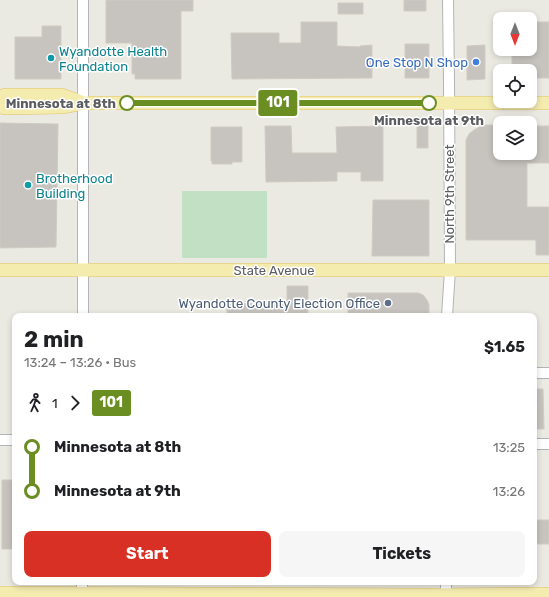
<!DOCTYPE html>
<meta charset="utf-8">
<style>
body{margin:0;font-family:Rubik,sans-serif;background:#f6f6f6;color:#202124;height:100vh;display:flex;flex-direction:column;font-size:15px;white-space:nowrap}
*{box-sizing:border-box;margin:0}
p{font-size:13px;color:#757577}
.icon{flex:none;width:22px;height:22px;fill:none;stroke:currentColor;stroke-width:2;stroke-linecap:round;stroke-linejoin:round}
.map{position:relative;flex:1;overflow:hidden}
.side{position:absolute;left:12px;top:313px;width:525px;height:272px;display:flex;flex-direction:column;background:#fff;border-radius:8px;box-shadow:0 2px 6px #0003}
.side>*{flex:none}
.badge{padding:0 8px;border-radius:3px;font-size:14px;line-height:26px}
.needle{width:26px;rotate:180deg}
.tools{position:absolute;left:493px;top:12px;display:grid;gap:8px}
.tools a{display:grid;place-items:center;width:44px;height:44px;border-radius:8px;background:#fff;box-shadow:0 2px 6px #0003;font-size:20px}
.map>.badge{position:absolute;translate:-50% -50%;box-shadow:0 0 0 2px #fff}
.legs{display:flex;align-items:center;gap:6px;height:44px;padding:0 12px;font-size:13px}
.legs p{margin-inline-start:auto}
.headline{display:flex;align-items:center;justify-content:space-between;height:68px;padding:0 12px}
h1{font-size:22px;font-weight:700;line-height:30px}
.cta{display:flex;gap:8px;margin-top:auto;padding:8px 12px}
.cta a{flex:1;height:46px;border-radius:8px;background:#d93025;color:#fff;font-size:16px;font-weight:700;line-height:46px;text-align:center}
.cta a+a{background:#f6f6f6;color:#202124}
ul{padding:0 12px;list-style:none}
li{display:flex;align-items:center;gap:14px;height:44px;font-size:15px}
li i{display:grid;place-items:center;width:6px;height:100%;margin:0 5px;background:currentColor}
li i::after{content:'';width:10px;height:10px;margin:-5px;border:3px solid;border-radius:50%;background:#fff}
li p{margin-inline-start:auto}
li:first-child i{background:linear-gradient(#0000 50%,currentColor 0)}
li:last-child i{background:linear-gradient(currentColor 50%,#0000 0)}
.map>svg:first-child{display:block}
</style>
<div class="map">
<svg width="549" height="597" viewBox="0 0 549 597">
<rect width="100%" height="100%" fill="#ebeae2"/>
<path fill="#c2e0c3" d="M182 191H267V258H182Z"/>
<path fill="#c7c4bf" stroke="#cfcbc2" d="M106 0H193V11H181V79H135V74H132V43H106Z
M404 0H426V11H404Z
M338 3H363V14H338Z
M301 22H337V46L360 47V46L372 45V78L232 79 231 33H279V43H301Z
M537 22H549V78H530V71H512V52H537Z
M42 26H61V79H15V37H42Z
M405 44H429V78H405Z
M485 45V79L467 80V46Z
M0 123 58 124 56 247 0 248Z
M417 125H428V148H417Z
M483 125H500V153H535L534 126H549V163H527V207H549V255H536V240H466V140L469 134 474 130Z
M265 126H291L292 153H337L336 127 383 126V181H361V172H337V181L266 182Z
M211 127H242V162H232V164H212V161H211Z
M373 200H429V256H372Z
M287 286H308V316H227V304L287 303Z
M348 293H418L423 295 427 300 429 305V316H348Z
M534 389H543L544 429H534Z
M2 480H15V549H2Z
M534 520H549V544H534Z"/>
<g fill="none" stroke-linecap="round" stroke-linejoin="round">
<g stroke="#b3b4b8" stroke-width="12">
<path id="minor" d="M83 316V0
M447 316 450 270 449 81 448 0
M534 373H549
M0 440H15
M534 444H549
M446 582V597
M82 597V582"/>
</g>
<g stroke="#dec169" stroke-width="14">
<path id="major" d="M0 97 5 95H62L84 103
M0 106 4 108 62 107 84 103H549
M0 270H549
M0 593 438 595 549 594"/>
</g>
<use href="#minor" stroke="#fff" stroke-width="10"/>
<use href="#major" stroke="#f4ebaf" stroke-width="13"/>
</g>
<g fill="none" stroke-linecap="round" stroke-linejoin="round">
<g stroke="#fff" stroke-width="9">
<path id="line-1" d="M127 103H429"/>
</g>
<use href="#line-1" stroke="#6b8e23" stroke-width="6"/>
</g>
<g fill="#0f9aa8" stroke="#fff" stroke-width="1.5">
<circle cx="51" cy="58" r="4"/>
<circle cx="28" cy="185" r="4"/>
</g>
<circle fill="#3f7fe0" stroke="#fff" stroke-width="1.5" cx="476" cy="62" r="4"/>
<g fill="#fff" stroke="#6b8e23" stroke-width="2">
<circle cx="127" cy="103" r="7"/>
<circle cx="429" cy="103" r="7"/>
</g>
<circle fill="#5c6f8a" stroke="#fff" stroke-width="1.5" cx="388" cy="303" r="4"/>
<g text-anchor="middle" stroke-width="3" stroke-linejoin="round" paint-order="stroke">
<g font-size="13" fill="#0d838f" stroke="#fff" text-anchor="start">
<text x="59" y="56">Wyandotte Health<tspan x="59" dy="15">Foundation</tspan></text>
<text x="36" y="183">Brotherhood<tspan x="36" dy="15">Building</tspan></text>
</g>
<g font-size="13" fill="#366cbe" stroke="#fff" text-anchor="end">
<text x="468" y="67">One Stop N Shop</text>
</g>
<g font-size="13" font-weight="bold" fill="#5b5d61" stroke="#fff" text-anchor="end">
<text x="116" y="108">Minnesota at 8th</text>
<text x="429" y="125" text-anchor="middle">Minnesota at 9th</text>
</g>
<g font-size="13" fill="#5b5d61" stroke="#fff">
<text transform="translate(449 194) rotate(-90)" y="5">North 9th Street</text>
<text x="274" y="275">State Avenue</text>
</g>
<g font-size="13" fill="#4e5e75" stroke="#fff" text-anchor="end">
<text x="380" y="308">Wyandotte County Election Office</text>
</g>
</g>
</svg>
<div class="tools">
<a><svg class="needle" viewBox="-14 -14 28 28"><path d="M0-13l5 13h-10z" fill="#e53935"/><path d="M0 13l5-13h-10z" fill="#757577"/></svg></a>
<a><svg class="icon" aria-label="locate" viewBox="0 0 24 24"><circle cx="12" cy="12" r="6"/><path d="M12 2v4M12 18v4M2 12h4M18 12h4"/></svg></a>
<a><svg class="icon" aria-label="layers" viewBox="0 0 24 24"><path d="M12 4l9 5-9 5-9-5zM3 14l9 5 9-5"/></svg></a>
</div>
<b class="badge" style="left:278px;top:103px;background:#6b8e23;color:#fff">101</b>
<section class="side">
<div class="headline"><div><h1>2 min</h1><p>13:24 – 13:26 · Bus</p></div><b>$1.65</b></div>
<div class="legs"><svg class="icon" aria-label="walk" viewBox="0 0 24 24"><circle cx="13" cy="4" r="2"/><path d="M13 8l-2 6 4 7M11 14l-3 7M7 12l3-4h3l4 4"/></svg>1<svg class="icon" aria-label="forward" viewBox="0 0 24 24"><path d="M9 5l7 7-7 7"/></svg><b class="badge" style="background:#6b8e23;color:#fff">101</b></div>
<ul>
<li><i style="color:#6b8e23"></i><b>Minnesota at 8th</b><p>13:25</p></li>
<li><i style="color:#6b8e23"></i><b>Minnesota at 9th</b><p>13:26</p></li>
</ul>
<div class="cta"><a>Start</a><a>Tickets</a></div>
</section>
</div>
